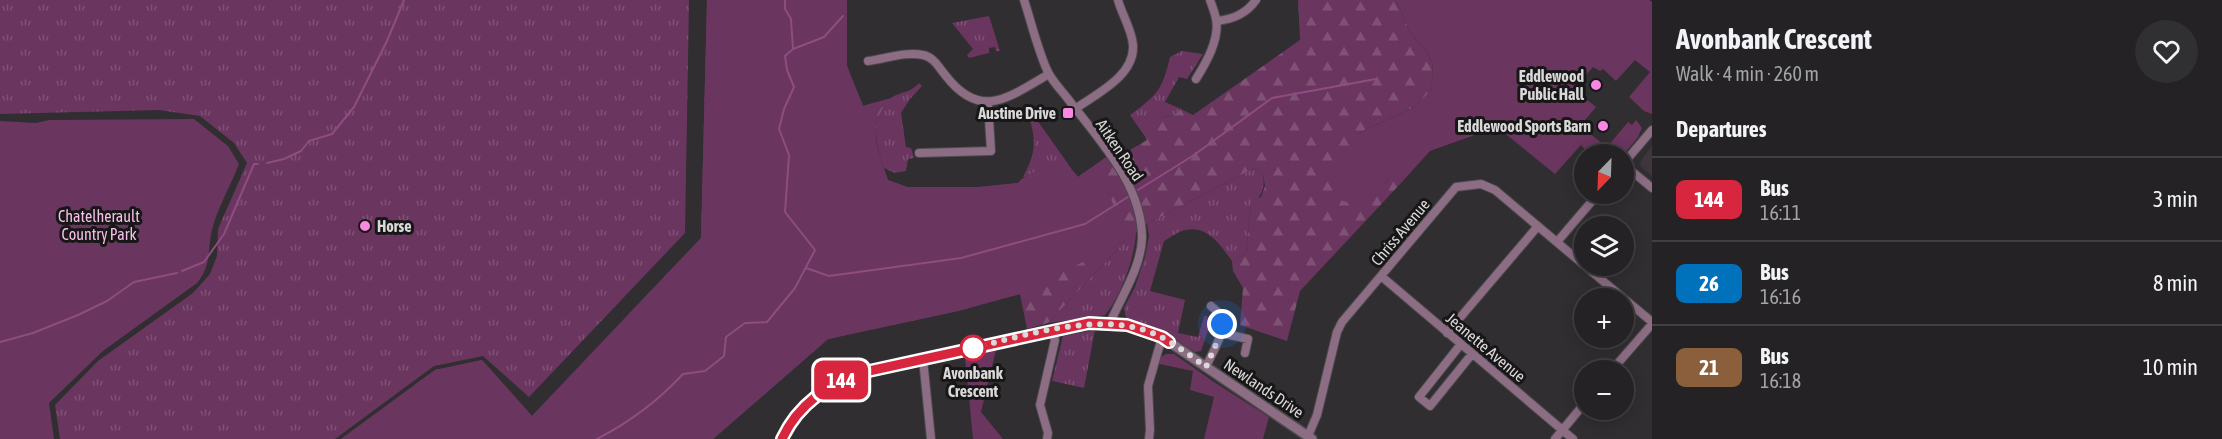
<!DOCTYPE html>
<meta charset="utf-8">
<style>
body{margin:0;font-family:"Asap Condensed",sans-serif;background:#302f31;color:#f1f3f6;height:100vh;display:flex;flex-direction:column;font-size:22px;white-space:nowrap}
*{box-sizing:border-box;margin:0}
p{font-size:20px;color:#a3a4a6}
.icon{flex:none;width:33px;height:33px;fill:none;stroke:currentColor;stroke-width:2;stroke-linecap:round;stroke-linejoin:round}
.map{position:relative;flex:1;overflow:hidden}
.details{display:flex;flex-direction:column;background:#242224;width:570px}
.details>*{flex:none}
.badge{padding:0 12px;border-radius:9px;font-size:21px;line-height:39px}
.needle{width:39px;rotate:203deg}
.buttons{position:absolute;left:1574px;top:144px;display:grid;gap:12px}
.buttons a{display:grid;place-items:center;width:60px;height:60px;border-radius:50%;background:#242224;box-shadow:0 3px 15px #0003,0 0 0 2px #413f41;font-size:30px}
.you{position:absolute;width:30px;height:30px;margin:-15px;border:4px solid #fff;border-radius:50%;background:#1a73e8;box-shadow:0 0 0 9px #1a73e833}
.map>.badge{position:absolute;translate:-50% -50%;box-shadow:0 0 0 3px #fff}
h2{padding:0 24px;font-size:22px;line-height:54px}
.round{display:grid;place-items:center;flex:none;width:63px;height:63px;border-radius:32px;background:#302f31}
.overview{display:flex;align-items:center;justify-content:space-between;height:102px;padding:0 24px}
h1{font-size:28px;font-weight:700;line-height:45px}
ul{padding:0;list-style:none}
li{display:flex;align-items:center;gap:18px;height:84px;padding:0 24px;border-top:2px solid #413f41}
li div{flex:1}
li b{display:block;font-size:22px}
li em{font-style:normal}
li .badge{min-width:66px;font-weight:700;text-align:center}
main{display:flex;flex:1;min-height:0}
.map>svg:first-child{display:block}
</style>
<main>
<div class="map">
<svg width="1652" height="439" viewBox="0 0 1652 439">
<defs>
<pattern id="grass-tufts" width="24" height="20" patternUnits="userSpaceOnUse" patternTransform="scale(1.5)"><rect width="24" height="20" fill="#6a355f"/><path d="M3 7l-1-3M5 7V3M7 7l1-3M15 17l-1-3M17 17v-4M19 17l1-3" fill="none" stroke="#7f5275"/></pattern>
<pattern id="forest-firs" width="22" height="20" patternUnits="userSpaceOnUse" patternTransform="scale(1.5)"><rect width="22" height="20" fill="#6a355f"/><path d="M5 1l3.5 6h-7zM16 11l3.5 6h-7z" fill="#7f5275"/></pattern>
</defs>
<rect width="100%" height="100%" fill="#302e30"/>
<path fill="#3e363c" d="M1652 146V176L1641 167 1640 162Z"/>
<path fill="url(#grass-tufts)" d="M0 0H689L685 233 529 397 483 356 434 366 335 439H60L55 405 98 361 193 293 210 274 217 256 218 229 247 163 234 143 200 116 159 110 0 114Z
M989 16 1000 51H996L995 47 989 48V53L969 58 967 55 973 49 952 23Z
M1182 51 1203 54 1187 79 1179 77 1165 102 1181 109 1173 116 1162 117 1156 127 1146 138 1130 115C1157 95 1162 91 1170 57Z
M919 83 922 86 910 99 901 113 906 147 911 148 914 158 908 159 906 171 895 173 884 168C876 147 868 113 891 98 901 91 909 94 919 83Z
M1030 110 1073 171 1059 168 1023 177C1037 150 1036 141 1028 112Z
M1254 168 1263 175C1265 189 1262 196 1251 205L1246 254 1232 261C1221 246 1208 225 1186 230 1179 231 1171 237 1164 241L1150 291 1185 300 1178 333 1198 337 1204 316H1207L1210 325 1201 351 1195 352 1162 332 1126 318 1124 308 1135 287 1145 257 1149 236 1147 224Z
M1136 232C1135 257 1121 296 1105 315L1048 323 1126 240Z
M1095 330 1084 388 1052 381 1063 336Z"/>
<path fill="url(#forest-firs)" d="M707 0H847V66L862 106 891 98C865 123 878 151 888 180L907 187H979L1018 183C1026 173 1045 167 1058 168 1063 168 1068 170 1073 171L1078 177 1109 155 1113 160 1147 140 1146 138 1162 117 1173 116 1181 109 1193 115 1300 40 1298 0H1396L1410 32 1427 52 1432 62 1433 77 1430 92 1416 106 1357 134 1379 191 1389 178H1397L1402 182 1300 291 1287 341 1240 325 1243 288 1233 271 1232 261 1246 254 1251 205 1254 199 1261 197 1265 186 1263 175 1254 168 1147 224 1126 240 1048 323 1027 329 1020 294 958 311 828 339 713 439H341L435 370 482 360 532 416 701 238Z"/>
<path fill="#6a355f" d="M707 0H847V66L875 135 876 146 888 180 907 187H979L1018 183C1026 173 1044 167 1058 168 1063 168 1068 170 1073 171L1078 177 1098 163 1126 240 1020 294 958 311 828 339 713 439H341L435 370 482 360 532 416 701 238Z
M1396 0H1649L1652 2V114L1644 111 1629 97 1650 72 1635 60 1616 81 1603 69 1600 71 1593 67 1574 89 1596 107 1580 126 1607 147 1628 122 1632 125 1636 120 1642 128 1638 137 1623 155 1589 154 1581 145 1555 174 1497 127 1430 151 1402 182 1397 178H1389C1373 200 1365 212 1337 198L1334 190 1335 184 1357 134 1416 106 1430 91 1433 77 1432 62 1427 52 1410 32Z
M194 119 228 146 239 164C231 185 217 209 212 230 207 251 212 265 197 283L103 351 49 403 54 439H0V121L36 123 49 120Z
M996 350 981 412 1003 439H973L965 357Z
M1166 354H1174L1217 384 1269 417 1263 439H1204L1214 397 1190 390 1193 371 1159 364 1161 357Z"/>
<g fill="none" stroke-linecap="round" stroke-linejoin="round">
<path stroke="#8e4d80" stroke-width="2" d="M793 49 824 37 843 16
M267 163 284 159 301 151 309 141 332 134 354 107 387 41 404 0
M1138 190 1194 155 1272 98 1376 79
M806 268 829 276 961 258 1085 224 1128 197
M182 271 204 262 224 234 254 164H258
M0 342 33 333 78 315 107 301 134 282 177 273
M597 439C630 422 658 401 683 374L705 371 724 356 726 337 745 323 767 322 795 288 815 250 785 212 789 155 779 129 784 109 794 87 787 70 785 56 793 49 791 19 785 9V0"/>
<g stroke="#4b494b" stroke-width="10">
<path id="minor" d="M1024 0C1031 21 1039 55 1049 74 1054 83 1062 91 1068 99 1099 140 1142 184 1142 238 1141 268 1121 297 1110 323
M1217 21C1233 19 1246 14 1256 0
M868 61C885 59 906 51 923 55 934 57 939 68 946 76 981 121 1009 97 1049 74
M1196 79C1206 63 1220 39 1216 19 1215 13 1212 6 1210 0
M1075 109C1096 94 1135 76 1133 45 1132 30 1122 15 1118 0
M919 153 991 151 988 103
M1623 164 1652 130
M1623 164 1652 188
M1557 242 1598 194
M1585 266 1652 322
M1381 276 1573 439
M1221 333 1248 339 1245 353
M1447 333 1538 226
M1461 344 1419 397 1430 406 1472 354
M923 359 931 439
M1206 367C1211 354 1227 331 1221 317 1220 313 1214 309 1211 306
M1612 370 1652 324
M1308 436 1317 415 1337 332 1342 322 1456 187 1481 184 1495 190 1584 265
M1047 439 1048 433 1040 405 1055 340 1052 331
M1149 439 1150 430 1148 386 1162 337
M1555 439 1584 404"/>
</g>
<g stroke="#4b494b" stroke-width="12">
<path id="tertiary" d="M782 439C795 410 818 394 844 378L869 371 1089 323 1127 325 1162 337 1312 439"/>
</g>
<use href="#minor" stroke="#8c6d84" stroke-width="8"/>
<use href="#tertiary" stroke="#8c6d84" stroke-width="9"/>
</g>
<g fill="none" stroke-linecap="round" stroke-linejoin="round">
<g stroke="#fff" stroke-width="14">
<path id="line" d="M782 439C799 402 831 382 869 371L1089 323 1127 325 1162 337 1169 342"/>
</g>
<use href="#line" stroke="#d7263d" stroke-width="9"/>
<path stroke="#dad8d9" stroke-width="6" stroke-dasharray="0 10.8" d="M973 348C1030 334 1109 308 1163 338 1178 346 1192 357 1206 367L1221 333 1222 324"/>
</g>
<g fill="#fc86e3" stroke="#181717" stroke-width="2">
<circle cx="1596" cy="85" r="6"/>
<rect x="1062" y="107" width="12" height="12" rx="3"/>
<circle cx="1603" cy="126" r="6"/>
<circle cx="365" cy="226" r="6"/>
</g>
<circle fill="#fff" stroke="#d7263d" stroke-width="3" cx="973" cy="348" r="12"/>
<g text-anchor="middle" stroke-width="6" stroke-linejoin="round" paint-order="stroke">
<g font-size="16" font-weight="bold" fill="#dad8d9" stroke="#181717" text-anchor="end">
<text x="1584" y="82">Eddlewood<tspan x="1584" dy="18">Public Hall</tspan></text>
<text x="1056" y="119">Austine Drive</text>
<text x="1591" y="132">Eddlewood Sports Barn</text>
<text x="377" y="232" text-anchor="start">Horse</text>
</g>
<g font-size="16" fill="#dad8d9" stroke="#181717">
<text transform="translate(1120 150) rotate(56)" y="6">Aitken Road</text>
<text transform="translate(1400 232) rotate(-50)" y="6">Chriss Avenue</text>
<text transform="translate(1486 347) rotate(40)" y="6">Jeanette Avenue</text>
<text transform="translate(1264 388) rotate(34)" y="6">Newlands Drive</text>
</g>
<g font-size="16" fill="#f7bfe9" stroke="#181717">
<text x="99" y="222">Chatelherault<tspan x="99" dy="18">Country Park</tspan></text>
</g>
<g font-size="16" font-weight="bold" fill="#dad8d9" stroke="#181717">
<text x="973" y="379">Avonbank<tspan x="973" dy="18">Crescent</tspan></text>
</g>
</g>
</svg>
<div class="buttons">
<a><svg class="needle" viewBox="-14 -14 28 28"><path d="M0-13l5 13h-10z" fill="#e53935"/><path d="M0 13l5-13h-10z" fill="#a3a4a6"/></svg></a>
<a><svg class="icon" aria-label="layers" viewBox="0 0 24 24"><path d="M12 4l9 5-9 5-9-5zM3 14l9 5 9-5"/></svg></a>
<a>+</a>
<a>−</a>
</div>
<div class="you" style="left:1222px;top:324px"></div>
<b class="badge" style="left:841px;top:380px;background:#d7263d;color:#fff">144</b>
</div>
<section class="details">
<div class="overview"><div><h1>Avonbank Crescent</h1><p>Walk · 4 min · 260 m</p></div><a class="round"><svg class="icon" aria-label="heart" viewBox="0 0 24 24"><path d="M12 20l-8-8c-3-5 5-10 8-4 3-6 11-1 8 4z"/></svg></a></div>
<h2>Departures</h2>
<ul>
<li><span class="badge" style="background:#d7263d;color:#fff">144</span><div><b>Bus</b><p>16:11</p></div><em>3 min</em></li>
<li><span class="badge" style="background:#0072bc;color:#fff">26</span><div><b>Bus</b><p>16:16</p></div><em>8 min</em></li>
<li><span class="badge" style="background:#8b5e3c;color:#fff">21</span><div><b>Bus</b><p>16:18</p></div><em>10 min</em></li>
</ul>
</section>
</main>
